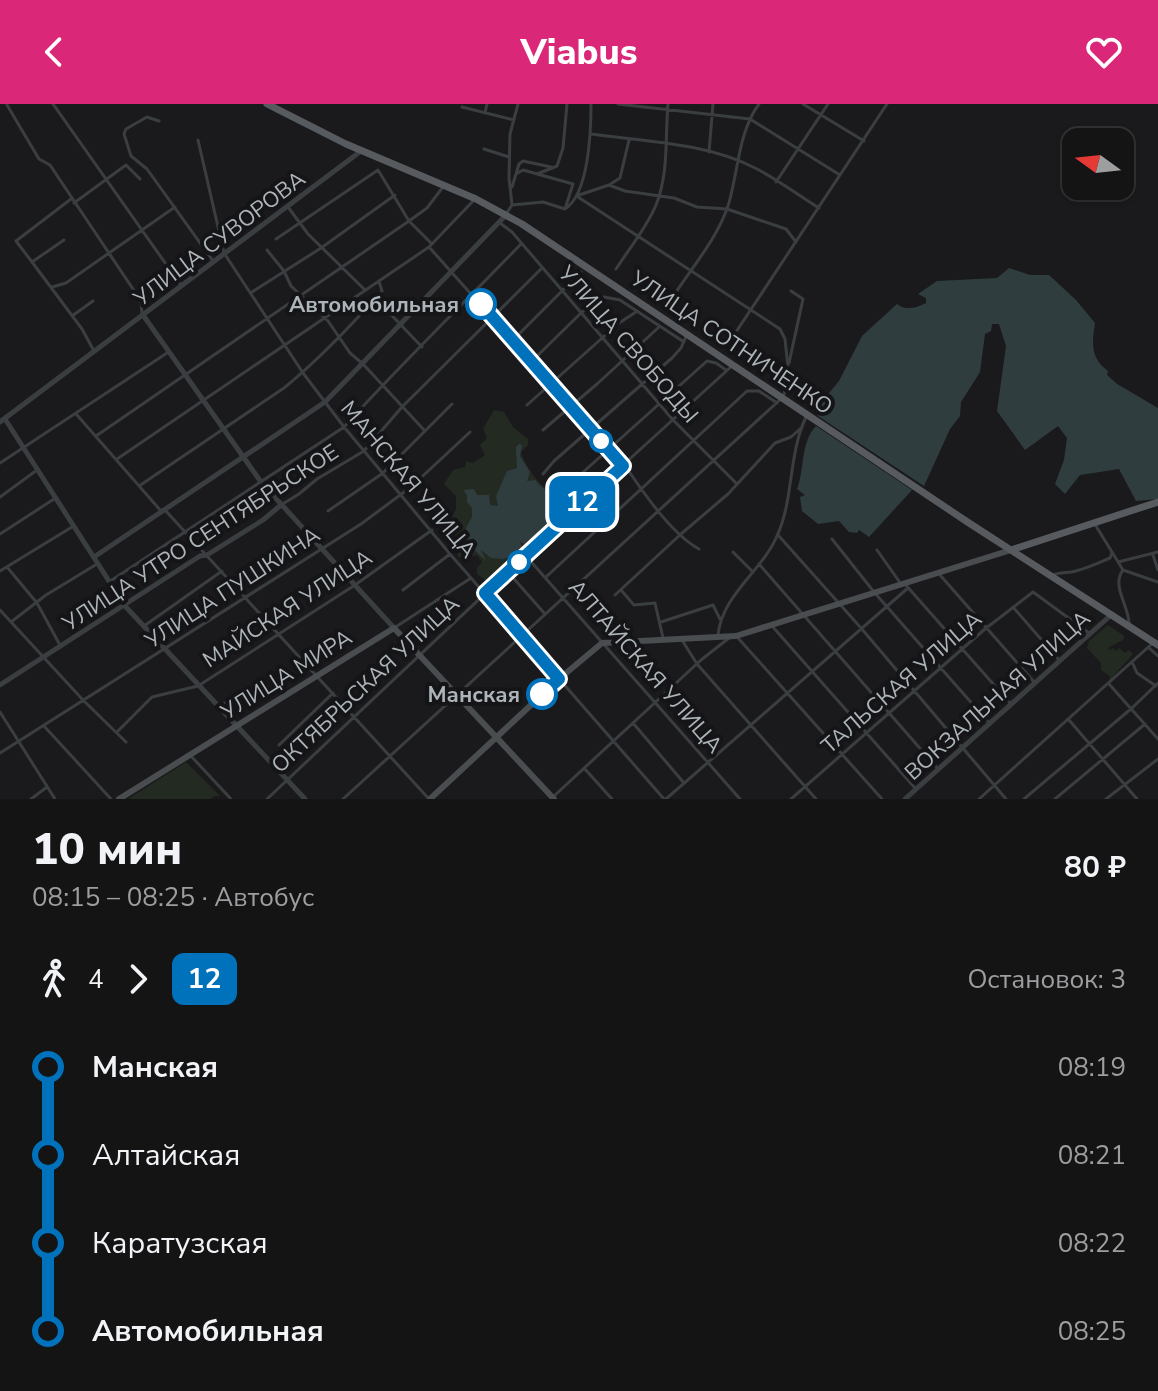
<!DOCTYPE html>
<html lang="ru">
<meta charset="utf-8">
<style>
body{margin:0;font-family:"Nunito Sans",sans-serif;background:#1d1d1e;color:#f1f3f6;height:100vh;display:flex;flex-direction:column;font-size:30px;white-space:nowrap}
*{box-sizing:border-box;margin:0}
p{font-size:26px;color:#9d9ea0}
.icon{flex:none;width:44px;height:44px;fill:none;stroke:currentColor;stroke-width:2;stroke-linecap:round;stroke-linejoin:round}
.map{position:relative;height:695px;overflow:hidden}
.sheet{display:flex;flex-direction:column;background:#141415;flex:1}
.sheet>*{flex:none}
.badge{padding:0 16px;border-radius:12px;font-size:28px;line-height:52px}
.needle{width:52px;rotate:285deg}
.tools{position:absolute;left:1062px;top:24px;display:grid;gap:16px}
.tools a{display:grid;place-items:center;width:72px;height:72px;border-radius:16px;background:#141415;box-shadow:0 2px 6px #0004,0 0 0 2px #333334;font-size:40px}
.map>.badge{position:absolute;translate:-50% -50%;box-shadow:0 0 0 4px #fff}
.legs{display:flex;align-items:center;gap:12px;height:88px;padding:0 32px;font-size:26px}
.legs p{margin-inline-start:auto}
.summary{display:flex;align-items:center;justify-content:space-between;height:136px;padding:0 32px}
h1{font-size:44px;font-weight:800;line-height:60px}
ul{padding:0 32px;list-style:none}
li{display:flex;align-items:center;gap:28px;height:88px;font-size:30px}
li i{display:grid;place-items:center;width:12px;height:100%;margin:0 10px;background:currentColor}
li i::after{content:'';width:20px;height:20px;margin:-10px;border:6px solid;border-radius:50%;background:#141415}
li p{margin-inline-start:auto}
li:first-child i{background:linear-gradient(#0000 50%,currentColor 0)}
li:last-child i{background:linear-gradient(currentColor 50%,#0000 0)}
header{display:flex;justify-content:space-between;align-items:center;height:104px;padding:0 32px;background:#db2777;color:#fff;font-size:36px;font-weight:800}
.map>svg:first-child{display:block}
</style>
<header><svg class="icon" aria-label="back" viewBox="0 0 24 24"><path d="M15 5l-7 7 7 7"/></svg>Viabus<svg class="icon" aria-label="heart" viewBox="0 0 24 24"><path d="M12 20l-8-8c-3-5 5-10 8-4 3-6 11-1 8 4z"/></svg></header>
<div class="map">
<svg width="1158" height="695" viewBox="0 0 1158 695">
<rect width="100%" height="100%" fill="#1a1a1c"/>
<path fill="#232a22" d="M494 306 504 308 513 323 528 335V341L521 348C525 362 543 389 559 391L565 400 561 404 563 407 562 413 488 478 477 470V464L482 458 477 451 463 454 457 453 460 441 449 418 456 405V392L444 380 453 366 465 363 466 357 473 359 485 351 480 341 487 334 483 325Z
M1108 521 1124 532 1123 536 1108 544 1110 546 1113 544 1116 547 1119 544 1125 549 1129 546 1133 550 1109 577 1110 572 1101 566V559L1087 544 1089 537Z
M186 658 220 692H214L211 695H128Z"/>
<path fill="#303d3f" d="M1009 164 1030 171H1049L1076 196 1095 219C1092 239 1090 254 1108 267L1107 271 1117 280 1158 304V395L1136 397 1119 365 1080 371 1065 390 1055 380 1064 356 1067 334 1058 322 1025 346 997 307 1006 242 999 220H992L991 227 985 230 980 268 961 298 960 312 950 325 924 382 818 312 816 305 839 277 862 232 897 200C906 207 916 204 926 199V194L918 190 937 177 997 174Z
M816 322 912 386 869 433 859 426 857 429 849 428 839 417 818 420 802 407 800 393 805 391 797 385C805 365 800 339 816 322Z
M519 340 522 341 520 352 530 368 527 377 535 376C545 387 549 387 552 400L555 397H560L557 401 559 410 549 422H545L546 425 531 439 529 435 524 440 520 437 522 444 504 455 491 454 481 446 486 457 468 440 466 424 472 413V404L467 398V391L463 386 474 385 477 391H489L490 401 498 402 496 392 507 367 517 364 516 343Z"/>
<g fill="none" stroke-linecap="round" stroke-linejoin="round">
<path stroke="#3b3e41" stroke-width="3" d="M53 0 180 180
M618 0 750 15 840 71
M803 0 864 37
M7 1 39 55 50 61 141 197 142 210
M462 3 514 16
M485 9 487 0
M159 17 147 13 126 25 124 30 131 52 147 65 213 157
M591 30C643 37 707 39 755 64 777 75 798 91 819 104
M198 36 224 149 303 269 344 323 450 450 664 695
M484 45 509 53
M709 48 713 0
M516 70 519 60 523 57 551 63
M537 70 557 62 563 44 567 0
M776 78 828 0
M609 81 620 74 629 36
M512 83 516 70 523 66 573 80 565 105
M579 91 609 81 625 87 674 94 697 103 727 105 786 125 796 138
M74 99 126 61 140 75
M512 101 509 74 510 30 518 0
M288 103 308 130 364 185
M506 110 512 101 543 98 565 105C589 90 591 26 591 0
M500 119 512 128 673 316 737 380
M276 135 378 66 409 117 432 140
M64 136 32 158 82 225 94 247
M429 143 628 366C645 391 673 431 699 445
M267 146 284 167 291 182 328 217 350 249 363 260 425 327
M32 158 16 137 71 95
M616 165C629 145 647 123 656 101 669 69 665 33 668 0
M52 183 66 179 175 103
M252 188 321 144 395 91
M665 196 672 194C690 166 717 135 728 102 738 70 738 28 759 0
M378 197 422 243
M72 212 93 197
M732 234 887 0
M513 236 581 168
M532 257 582 208 604 193 620 196 684 238
M789 259 803 195 791 187
M527 301 619 219 636 208
M77 311 161 407
M543 326 597 280 659 223
M96 332 409 117 427 104 443 83
M117 355 429 143 475 95
M0 359 167 249
M543 370 554 357 672 254 681 244 687 230
M571 379 707 257 716 259 726 266
M139 382 284 284C312 261 336 237 361 210 369 202 376 196 382 187L379 177
M0 393 37 366
M281 401 299 390 317 375 364 347 402 303 542 164
M165 406 429 695
M328 407 383 369 452 300
M1096 422 1123 466C1111 482 1129 502 1129 519
M0 430 54 395
M778 431 861 524 1006 695
M832 435 874 488 990 620
M877 446 901 480
M733 448 753 468
M1153 451 1158 466
M526 452 740 695
M1118 458 1158 448
M759 460 938 665
M7 463 37 499 61 543
M1123 466 1158 478
M0 467 72 423
M508 468 545 510
M940 471 1035 579
M1051 472C1059 468 1063 469 1071 468 1083 466 1098 459 1110 454L1112 449
M546 473 747 287H759L777 299
M109 478 344 323C401 260 462 201 521 140
M904 479 1010 599
M403 486 450 450
M621 486 634 501 655 499 663 534
M615 491 681 430 728 390 775 339 791 333 801 324
M1013 503 1060 557
M0 506 83 596 126 638
M11 518 46 491 97 460
M661 518 713 501 720 515
M144 522 222 467
M772 522 915 684
M394 524 471 474
M718 531C722 491 762 467 777 432 794 395 788 351 806 313
M738 534 882 695
M682 536 697 560 816 695
M1149 544 1158 552
M1133 560 1137 569 1156 582
M1109 580 1158 635
M219 604 243 585
M0 608 55 695
M1069 616 1137 695
M633 619 684 679
M44 622 111 695
M118 627 152 593 198 582 355 481 432 426
M279 641 333 589
M0 649 361 420 411 383 470 328
M190 651 231 695
M584 664 612 695
M554 692 701 556 729 534
M31 695 47 683
M267 695 578 402 733 261
M343 695 783 293 789 273 785 235 780 225 578 93
M666 695 908 484
M791 695 985 525 1033 488 1089 529
M979 695 1154 538
M1024 695 1132 604 1158 579
M1055 695 1145 620
M1106 695 1158 655"/>
<path stroke="#3b3e41" stroke-width="5" d="M143 211 261 378 394 524
M5 315 125 502 305 695
M0 318 361 47
M94 453 325 298 506 111
M0 581 200 452 207 451 263 416 281 401
M905 695 1111 511"/>
<path stroke="#494d50" stroke-width="6" d="M119 695 394 524 554 695
M430 695 559 575 602 539 736 532 1011 446"/>
<path stroke="#575b5f" stroke-width="7" d="M267 0 346 40 476 95 522 120 969 419 1158 541
M1011 446 1158 398"/>
</g>
<g fill="none" stroke-linecap="round" stroke-linejoin="round">
<g stroke="#fff" stroke-width="18">
<path id="line-1" d="M481 200 623 362 485 489 559 575 542 590"/>
</g>
<use href="#line-1" stroke="#0072bc" stroke-width="12"/>
</g>
<g fill="#fff" stroke="#0072bc" stroke-width="4">
<circle cx="481" cy="200" r="14"/>
<circle cx="601" cy="337" r="10"/>
<circle cx="519" cy="458" r="10"/>
<circle cx="542" cy="590" r="14"/>
</g>
<g text-anchor="middle" stroke-width="8" stroke-linejoin="round" paint-order="stroke">
<g font-size="22" fill="#adb5ba" stroke="#151517">
<text transform="translate(219 134) rotate(-37)" y="8">УЛИЦА СУВОРОВА</text>
<text transform="translate(732 238) rotate(34)" y="8">УЛИЦА СОТНИЧЕНКО</text>
<text transform="translate(629 240) rotate(49)" y="8">УЛИЦА СВОБОДЫ</text>
<text transform="translate(409 375) rotate(50)" y="8">МАНСКАЯ УЛИЦА</text>
<text transform="translate(200 433) rotate(-33)" y="8">УЛИЦА УТРО СЕНТЯБРЬСКОЕ</text>
<text transform="translate(232 483) rotate(-33)" y="8">УЛИЦА ПУШКИНА</text>
<text transform="translate(287 504) rotate(-33)" y="8">МАЙСКАЯ УЛИЦА</text>
<text transform="translate(646 562) rotate(49)" y="8">АЛТАЙСКАЯ УЛИЦА</text>
<text transform="translate(286 570) rotate(-32)" y="8">УЛИЦА МИРА</text>
<text transform="translate(901 578) rotate(-41)" y="8">ТАЛЬСКАЯ УЛИЦА</text>
<text transform="translate(365 580) rotate(-43)" y="8">ОКТЯБРЬСКАЯ УЛИЦА</text>
<text transform="translate(997 591) rotate(-42)" y="8">ВОКЗАЛЬНАЯ УЛИЦА</text>
</g>
<g font-size="22" font-weight="bold" fill="#adb5ba" stroke="#151517" text-anchor="end">
<text x="459" y="208">Автомобильная</text>
<text x="520" y="598">Манская</text>
</g>
</g>
</svg>
<div class="tools">
<a><svg class="needle" viewBox="-14 -14 28 28"><path d="M0-13l5 13h-10z" fill="#e53935"/><path d="M0 13l5-13h-10z" fill="#9d9ea0"/></svg></a>
</div>
<b class="badge" style="left:582px;top:398px;background:#0072bc;color:#fff">12</b>
</div>
<section class="sheet">
<div class="summary"><div><h1>10 мин</h1><p>08:15 – 08:25 · Автобус</p></div><b>80 ₽</b></div>
<div class="legs"><svg class="icon" aria-label="walk" viewBox="0 0 24 24"><circle cx="13" cy="4" r="2"/><path d="M13 8l-2 6 4 7M11 14l-3 7M7 12l3-4h3l4 4"/></svg>4<svg class="icon" aria-label="forward" viewBox="0 0 24 24"><path d="M9 5l7 7-7 7"/></svg><b class="badge" style="background:#0072bc;color:#fff">12</b><p>Остановок: 3</p></div>
<ul>
<li><i style="color:#0072bc"></i><b>Манская</b><p>08:19</p></li>
<li><i style="color:#0072bc"></i><span>Алтайская</span><p>08:21</p></li>
<li><i style="color:#0072bc"></i><span>Каратузская</span><p>08:22</p></li>
<li><i style="color:#0072bc"></i><b>Автомобильная</b><p>08:25</p></li>
</ul>
</section>
